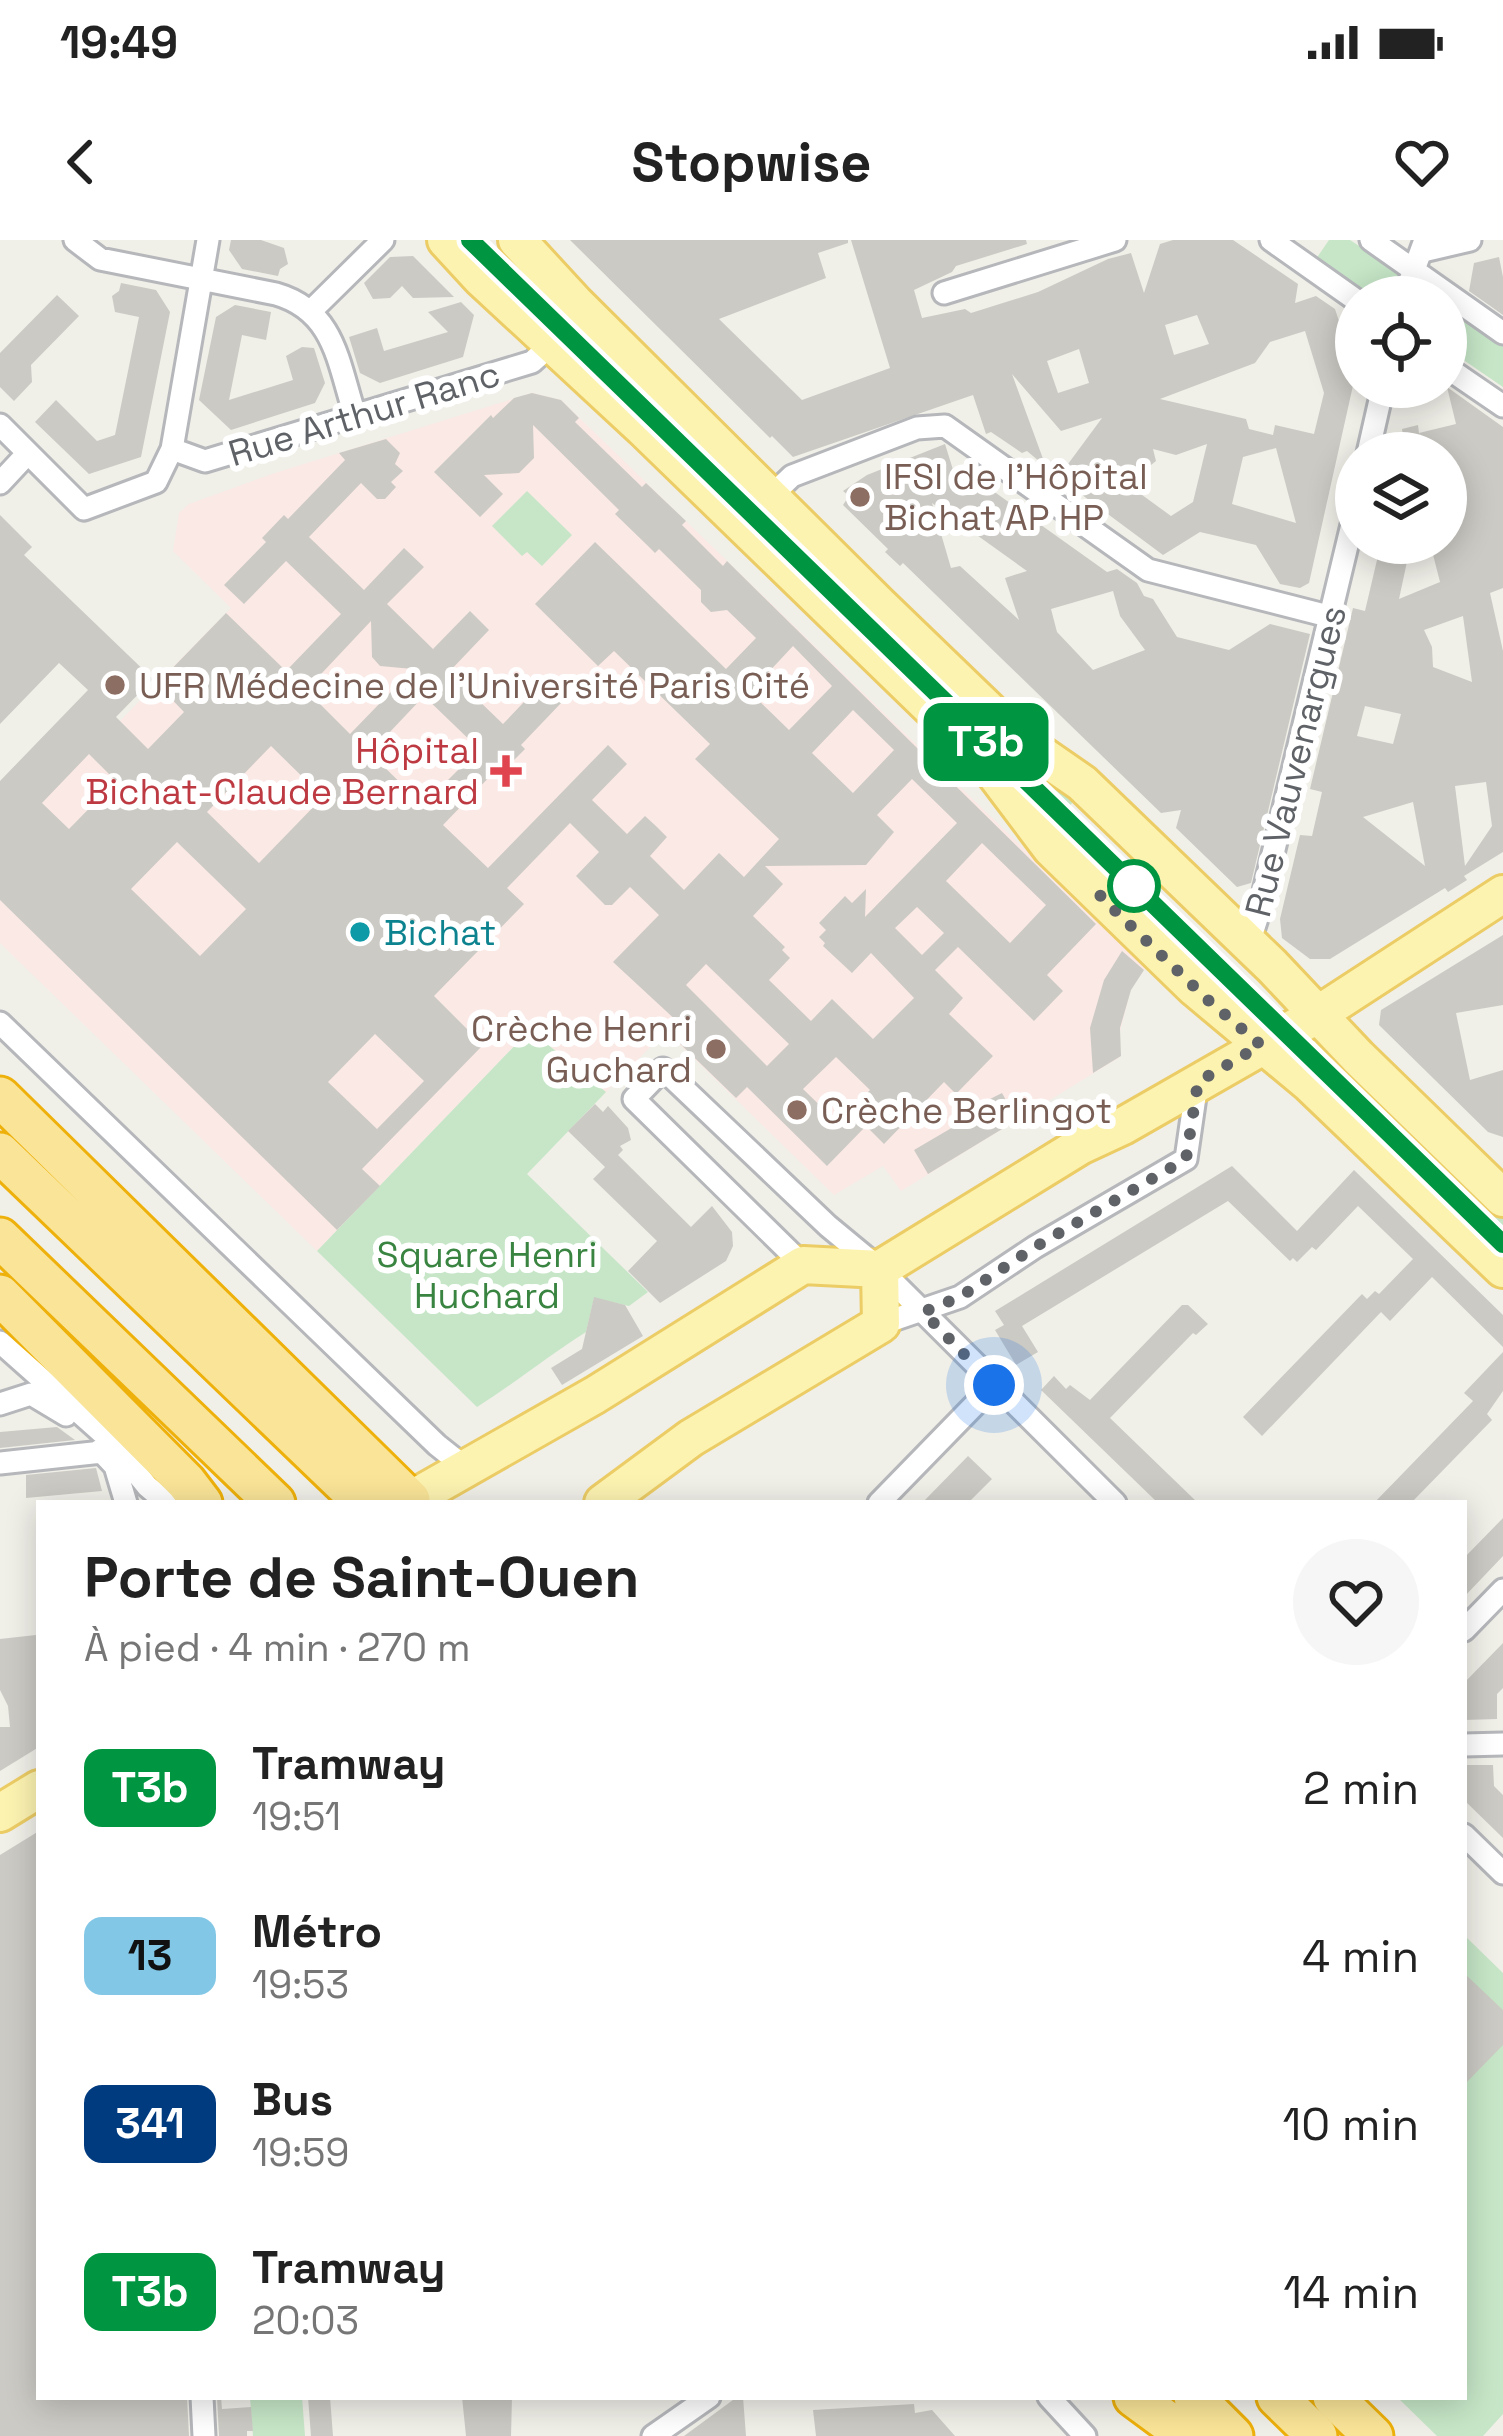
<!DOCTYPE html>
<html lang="fr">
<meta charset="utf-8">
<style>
body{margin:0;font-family:"Space Grotesk",sans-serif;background:#f6f6f6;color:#222;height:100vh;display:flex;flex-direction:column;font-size:45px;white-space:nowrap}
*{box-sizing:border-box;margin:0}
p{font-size:39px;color:#767676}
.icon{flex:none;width:66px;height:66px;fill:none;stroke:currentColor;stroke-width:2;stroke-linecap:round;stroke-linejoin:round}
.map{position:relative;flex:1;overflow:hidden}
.side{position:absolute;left:36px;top:1260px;width:1431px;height:900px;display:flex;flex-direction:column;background:#fff;border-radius:0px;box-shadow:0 6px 30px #0003}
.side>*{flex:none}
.badge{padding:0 24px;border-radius:18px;font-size:42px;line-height:78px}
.controls{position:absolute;left:1335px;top:36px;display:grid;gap:24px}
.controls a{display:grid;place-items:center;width:132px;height:132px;border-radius:50%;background:#fff;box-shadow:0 6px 30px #0003;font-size:60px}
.you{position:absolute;width:60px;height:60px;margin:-30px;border:9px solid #fff;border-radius:50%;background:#1a73e8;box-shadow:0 0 0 18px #1a73e833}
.map>.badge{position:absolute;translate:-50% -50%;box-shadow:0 0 0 6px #fff}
.round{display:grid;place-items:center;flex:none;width:126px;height:126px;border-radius:63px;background:#f6f6f6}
.summary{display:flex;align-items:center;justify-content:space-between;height:204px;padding:0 48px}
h1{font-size:57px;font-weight:700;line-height:90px}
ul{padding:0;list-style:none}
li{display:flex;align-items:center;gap:36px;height:168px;padding:0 48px}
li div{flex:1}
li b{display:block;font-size:45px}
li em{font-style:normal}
li .badge{min-width:132px;font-weight:700;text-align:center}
.status{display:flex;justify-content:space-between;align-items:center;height:84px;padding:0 60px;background:#fff;direction:ltr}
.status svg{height:33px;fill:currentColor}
header{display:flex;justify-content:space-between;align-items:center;height:156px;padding:0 48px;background:#fff;font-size:54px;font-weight:700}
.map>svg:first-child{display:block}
</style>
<div class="status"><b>19:49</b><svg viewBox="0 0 49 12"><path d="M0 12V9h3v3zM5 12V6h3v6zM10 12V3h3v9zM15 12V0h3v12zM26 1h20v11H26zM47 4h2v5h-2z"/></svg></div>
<header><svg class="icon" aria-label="back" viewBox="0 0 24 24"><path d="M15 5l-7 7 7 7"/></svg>Stopwise<svg class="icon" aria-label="heart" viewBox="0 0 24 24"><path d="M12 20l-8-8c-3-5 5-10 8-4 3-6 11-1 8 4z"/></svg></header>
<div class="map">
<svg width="1503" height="2196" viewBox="0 0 1503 2196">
<rect width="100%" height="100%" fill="#f0efe8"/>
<path fill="#fbe9e6" d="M532 153 561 160 1146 727 1131 748 1120 792V817L901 951 883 926 834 955 666 791 606 852 537 795 531 802 524 796 317 1011 0 703V603L231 368 173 311 179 273 189 264 275 233Z"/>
<path fill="#c6e6c7" d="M1329 0H1350L1437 57H1372L1316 19Z
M519 18 1081 553 1049 589 498 41Z
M1446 63 1503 104V147L1446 108Z
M527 251 572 295 542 326 527 312 522 316 492 286Z
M525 795 531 801 536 795 606 852 527 934 648 1052 629 1066 594 1058 586 1092C548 1116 515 1143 477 1167L317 1011Z
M1349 828 1503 973V1015L1326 841Z
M1464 1695 1503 1733V2174L1483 2196H1437L1397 2157H1464Z
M250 2157H302L305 2196H253Z"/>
<path fill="#cccac4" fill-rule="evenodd" d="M231 0H261L284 8 288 24 280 29 278 36 242 29 229 10Z
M570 0H848V3L818 13 826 38 719 79 802 160 890 128 851 0H1026L1027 4 956 26 952 32 914 50 922 78 965 69 971 73 1038 52 1108 19 1131 13 1144 53 1160 4 1173 0H1233L1298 44 1295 63 1316 56 1335 69 1356 132 1309 343 1300 348 1280 344 1256 305 1200 292 1163 315 1062 240 1058 227 1068 224 1102 178 1061 191 1012 134 1046 227 1027 211 1022 213 991 192 986 194 973 155 793 217 772 196 770 198ZM1197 75 1209 104 1174 115 1165 85ZM1305 91 1324 153 1314 194 1275 185 1273 195 1249 189 1246 179 1160 159 1255 123 1270 102ZM1079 109 1089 143 1058 153 1047 121ZM1207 204 1193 262 1171 276 1127 244 1156 221 1153 209 1176 215ZM1276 208 1296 283 1232 264 1243 217Z
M413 16 454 57 413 58 402 46 390 58 373 59 364 43 390 17Z
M1499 17 1503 37V75L1469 51 1474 23Z
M121 43 156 50 170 72 141 217 89 234 35 182 56 160 97 201 115 195 139 77 115 72 112 56 119 51Z
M57 55 79 76 31 125 32 142 14 161 0 147V113Z
M461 62 474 75 463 117 380 143 360 133 349 97 377 88 384 111 448 92 428 72Z
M235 65 271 72 266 100 242 95 229 160 293 140 286 116 302 107 314 108 325 143 315 163 231 190 199 160 216 77Z
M1447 147 1503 187V348L1490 353 1503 411V612L1464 636 1467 640 1448 652 1445 648 1330 719H1310L1282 698 1280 679 1300 595 1312 596 1322 552 1310 549 1353 368 1365 371 1381 303H1411L1399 359 1440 342 1430 303H1446V213H1406L1402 189 1418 185 1419 193 1456 184ZM1463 376 1472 442 1433 427 1432 407 1424 390ZM1365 466 1401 474 1393 504 1357 496ZM1486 542 1492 586 1465 626 1455 546ZM1413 562 1425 626 1363 577Z
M532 153 561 160 579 178 575 182 642 247 646 243 686 281 682 285 723 326 727 321 1096 684 1047 735 1063 751 1034 781 958 707 935 730 963 758 949 774 993 816 956 854 944 842 884 904 866 886 827 926 747 847 736 858 670 794 680 784 613 722 659 675 630 647 612 665H605L576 636 599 612 570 583 507 648 524 664 434 756 483 805 362 929 380 946 337 990 0 660V541L88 450 59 423 0 484V275L32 307 24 315 153 439 116 477 148 509 184 472 157 444 226 373 286 431 341 374 286 321 244 364 224 345 266 302 262 298 284 275 288 279 345 220 339 213 386 199 400 213 395 224 403 231 391 242 396 247 385 259H377L361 243 309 297 364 350 404 308 424 327 387 364 433 409 470 371 489 390 449 432 503 484 543 442 563 461 521 505 525 509 503 531 499 527 443 585 488 628 608 505 627 524 592 560 627 594 645 576 657 587 667 597 650 616 684 650 719 613 744 637 779 599 695 519 710 504 614 411 598 426 535 364 595 302 726 429 756 398 727 370 711 372 701 362V350L659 309 655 313 647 305 615 274 619 270 533 185 534 218 519 233 484 235 503 254 480 277 434 232 491 175 493 178 514 158ZM371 381 372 417 380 426 413 429 350 494 306 450ZM793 406 832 446 789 490 750 452ZM424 456 479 509 423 565 370 513ZM853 470 894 510 853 553 812 513ZM271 506 323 557 259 623 207 572ZM89 514 116 541 69 589 42 563ZM912 539 957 583 865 677 866 649 852 663 845 656 819 683 826 690 819 697 825 703 823 706 852 733 871 713 914 758 873 799 832 759 811 781 769 740 790 718 782 710 785 707 753 676 783 644 765 626 866 625 894 592 877 575ZM177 602 246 669 200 716 131 649ZM982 603 1046 665 1010 703 946 641ZM917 667 944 693 922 715 895 688ZM706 724 789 804 767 826 686 745ZM375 794 424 841 377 889 328 842ZM836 817 870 850 838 883 803 849Z
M945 204 959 249 982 243 1107 332 1117 329 1137 343 1144 356 1153 359 1177 397 1229 410 1270 384 1310 394 1251 643 1237 647 1176 588 1181 570 1161 573 903 323 900 326 885 312 888 309 843 265 849 256 843 251 867 235ZM932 263 1027 331 1005 338 1019 380 960 326 951 328ZM1113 351 1120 376 1145 410 1093 430 1057 392 1051 369Z
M1503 695V765L1456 773 1470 840 1503 830V897L1488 892 1379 785 1381 770Z
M1122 711 1144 730 1131 750 1120 788 1121 816 1093 833 1090 788 1104 740Z
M1002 853 1017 880 928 934 914 910 960 883 976 866Z
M595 864 603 872 608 866 628 888 631 900 620 906 623 910 618 915 691 987 712 966 732 992 733 1006 726 1021 660 1063 628 1031 657 1001 593 939 605 927 568 891Z
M1232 926 1297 991 1354 930 1503 1075V1107L1432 1037 1390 1081 1381 1072 1262 1196 1243 1177 1362 1054 1367 1059 1375 1051 1379 1054 1413 1019 1358 966 1316 1010 1312 1007 1297 1022 1293 1018 1290 1021 1228 961 1022 1086 1038 1112 1016 1125 995 1090 1004 1085 995 1071Z
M594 1057 625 1065 643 1096 562 1145 551 1128 582 1109Z
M1182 1065H1188L1208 1084 1196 1095 1193 1093 1110 1178 1198 1263H1158L1041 1150 1054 1136 1066 1149 1070 1145 1090 1160Z
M1503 1112V1151L1487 1174 1492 1180 1411 1263H1374L1473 1161 1464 1153Z
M57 1187 75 1200 0 1208V1192Z
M968 1216 992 1239 968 1263H922Z
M96 1228 102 1251 26 1258V1235Z
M1503 1278V1316L1464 1357V1318Z
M36 1395 39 1507 0 1531V1487H10L8 1466 0 1450V1399Z
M1503 1403V1448L1497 1454V1479L1464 1480V1443Z
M1464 1525H1493L1494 1546 1503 1555V1598L1464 1560Z
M39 1591V2157H187L189 2196H0V1615Z
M1464 1733 1503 1770V1805L1464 1845Z
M217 2157H221L222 2169 251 2167 253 2191H247V2196H219Z
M308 2157H330L333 2196H311Z
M462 2157H512L511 2196H466Z
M737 2157H743L746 2196H684Z
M914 2164 915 2173 932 2170 955 2196H816L813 2170Z"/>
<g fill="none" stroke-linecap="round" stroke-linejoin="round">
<g stroke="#b5b7bb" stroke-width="27">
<path id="street" d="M75 0 100 19 276 54C335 71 338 123 355 175
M1271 0 1356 60
M1371 0 1503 93
M1423 11 1470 0
M944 53 1115 0
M1404 57 1425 0
M312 70 383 0
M1446 127 1503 166
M0 185 84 269 156 242 172 209 208 0
M172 209 205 221 532 122 552 104
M1368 213 1383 147
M0 243 28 213
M771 256 792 236 917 188 945 186 1148 330 1332 377
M1249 703 1259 672 1356 268
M0 783 437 1205 466 1228
M803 1025 634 859 663 829 828 986 880 1029 1115 1263
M881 1084 960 1057 1035 1007 1186 919 1197 843
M0 1102 109 1199 147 1246 167 1263
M31 1154 66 1175
M0 1164 31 1154
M100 1210 115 1226 126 1263
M0 1223 102 1212
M879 1263 994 1145
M1464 1390 1503 1350
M1464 1505 1503 1504
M1464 1595 1503 1633
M202 2157 204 2196
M1049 2157 1085 2196
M653 2196 709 2157"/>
</g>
<g stroke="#eccc65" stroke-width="42">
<path id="primary" d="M446 0 481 38 643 188 984 519 1051 608 1195 748 1310 844 1503 1029
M517 0 575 63 879 365 1017 498 1082 543 1272 726 1358 817 1503 958
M405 1263 595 1155 803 1025 880 1029 1080 906 1123 886 1317 775 1503 654
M603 1263 691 1198 881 1084 880 1029
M0 1573 39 1549"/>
</g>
<g stroke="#eeb00a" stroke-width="45">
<path id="highway" d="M0 857 410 1260
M0 913 364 1263
M0 998 275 1263
M0 1055 186 1242 202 1263
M1134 2157 1187 2196
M1194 2157 1233 2196
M1277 2157 1317 2196
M1333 2157 1373 2196"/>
</g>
<use href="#street" stroke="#fff" stroke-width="21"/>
<use href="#primary" stroke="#fcf3b1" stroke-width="36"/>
<use href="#highway" stroke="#f9e497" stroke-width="39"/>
<path stroke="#b6b6b7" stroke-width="3" d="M470 0 1503 1004"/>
</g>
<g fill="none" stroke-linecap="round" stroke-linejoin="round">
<g stroke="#fff" stroke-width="27">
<path id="line" d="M470 0 1503 1004"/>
</g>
<use href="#line" stroke="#009641" stroke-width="18"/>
<path stroke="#5f6267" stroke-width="12" stroke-dasharray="0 21.6" d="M994 1145 923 1072 960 1057 1035 1007 1186 919 1198 842 1261 805 1210 762 1100 656 1134 646"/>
</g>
<g fill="#8d6e63" stroke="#fff" stroke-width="4.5">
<circle cx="860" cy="257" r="12"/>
<circle cx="115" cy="445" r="12"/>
<circle cx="716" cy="809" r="12"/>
<circle cx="797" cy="870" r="12"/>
</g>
<path fill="#e0444e" stroke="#fff" stroke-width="4.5" d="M500 513h12v12h12v12h-12v12h-12v-12h-12v-12h12z"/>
<circle fill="#fff" stroke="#009641" stroke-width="6" cx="1134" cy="646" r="24"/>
<circle fill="#0f9aa8" stroke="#fff" stroke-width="4.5" cx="360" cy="692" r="12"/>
<g text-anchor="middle" stroke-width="12" stroke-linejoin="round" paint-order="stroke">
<g font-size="36" fill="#5f6267" stroke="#fff">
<text transform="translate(364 173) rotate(-17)" y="13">Rue Arthur Ranc</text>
<text transform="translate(1295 521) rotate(-76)" y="13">Rue Vauvenargues</text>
</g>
<g font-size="36" fill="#785e54" stroke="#fff" text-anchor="start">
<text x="884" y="249">IFSI de l'Hôpital<tspan x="884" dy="41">Bichat AP HP</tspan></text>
<text x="139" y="458">UFR Médecine de l'Université Paris Cité</text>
<text x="692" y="801" text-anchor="end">Crèche Henri<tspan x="692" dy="41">Guchard</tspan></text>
<text x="821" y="883">Crèche Berlingot</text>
</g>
<g font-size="36" fill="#be3a42" stroke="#fff" text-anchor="end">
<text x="479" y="523">Hôpital<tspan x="479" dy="41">Bichat-Claude Bernard</tspan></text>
</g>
<g font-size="36" fill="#0d838f" stroke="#fff" text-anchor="start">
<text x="384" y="705">Bichat</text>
</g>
<g font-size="36" fill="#398440" stroke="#fff">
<text x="487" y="1027">Square Henri<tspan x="487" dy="41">Huchard</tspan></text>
</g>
</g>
</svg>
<div class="controls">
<a><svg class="icon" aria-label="locate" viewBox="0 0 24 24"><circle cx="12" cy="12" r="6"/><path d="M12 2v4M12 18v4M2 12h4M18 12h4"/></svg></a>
<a><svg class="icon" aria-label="layers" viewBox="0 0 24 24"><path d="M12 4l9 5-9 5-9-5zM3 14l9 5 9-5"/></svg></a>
</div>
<div class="you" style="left:994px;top:1145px"></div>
<b class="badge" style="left:986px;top:502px;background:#009641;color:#fff">T3b</b>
<section class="side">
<div class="summary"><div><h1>Porte de Saint-Ouen</h1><p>À pied · 4 min · 270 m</p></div><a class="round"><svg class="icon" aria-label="heart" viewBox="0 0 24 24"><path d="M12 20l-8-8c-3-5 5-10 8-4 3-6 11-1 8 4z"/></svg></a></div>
<ul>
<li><span class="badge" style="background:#009641;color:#fff">T3b</span><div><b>Tramway</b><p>19:51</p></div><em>2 min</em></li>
<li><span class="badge" style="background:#82c8e6;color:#111">13</span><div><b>Métro</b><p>19:53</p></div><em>4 min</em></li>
<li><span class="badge" style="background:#003b80;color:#fff">341</span><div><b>Bus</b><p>19:59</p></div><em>10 min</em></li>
<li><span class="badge" style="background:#009641;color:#fff">T3b</span><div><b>Tramway</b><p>20:03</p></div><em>14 min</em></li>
</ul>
</section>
</div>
